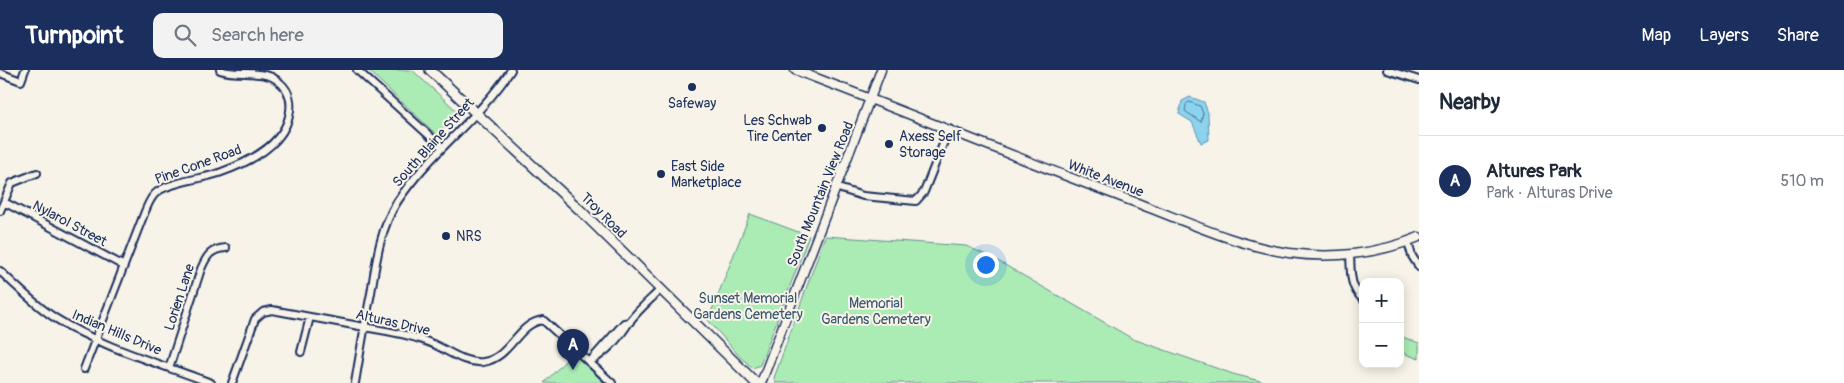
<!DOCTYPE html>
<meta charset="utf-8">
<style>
body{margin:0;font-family:Pangolin,sans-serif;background:#f2f2f3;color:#1f2937}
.controls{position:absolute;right:15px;bottom:15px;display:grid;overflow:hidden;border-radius:10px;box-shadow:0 2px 12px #0003}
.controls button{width:45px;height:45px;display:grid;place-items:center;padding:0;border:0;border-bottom:1px solid #e0e1e3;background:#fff;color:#1f2937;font:25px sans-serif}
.you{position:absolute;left:985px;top:194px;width:18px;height:18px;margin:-12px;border:4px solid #fff;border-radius:50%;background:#1a73e8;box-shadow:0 0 0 8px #1a73e833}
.badge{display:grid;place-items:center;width:32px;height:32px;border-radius:50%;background:#1b2f5e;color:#fff;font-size:16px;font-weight:700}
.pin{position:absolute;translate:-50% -41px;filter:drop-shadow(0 1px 2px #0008)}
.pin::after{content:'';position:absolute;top:26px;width:18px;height:15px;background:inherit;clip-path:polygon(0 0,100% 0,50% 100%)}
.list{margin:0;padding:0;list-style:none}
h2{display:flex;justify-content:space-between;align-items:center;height:65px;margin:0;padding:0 20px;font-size:21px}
h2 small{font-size:16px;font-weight:400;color:#747a83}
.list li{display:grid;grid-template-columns:32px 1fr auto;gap:15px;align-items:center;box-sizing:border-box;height:90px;padding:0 20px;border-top:1px solid #e0e1e3}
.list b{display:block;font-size:19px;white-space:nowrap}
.list p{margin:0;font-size:16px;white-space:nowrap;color:#747a83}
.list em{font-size:16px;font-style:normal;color:#747a83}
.icon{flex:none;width:28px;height:28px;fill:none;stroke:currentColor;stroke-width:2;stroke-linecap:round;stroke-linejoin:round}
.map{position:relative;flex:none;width:1419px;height:313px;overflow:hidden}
header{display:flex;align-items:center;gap:30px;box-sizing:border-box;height:70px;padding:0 25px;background:#1b2f5e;color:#fff}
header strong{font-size:24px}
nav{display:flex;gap:28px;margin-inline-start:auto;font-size:18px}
.search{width:350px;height:45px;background:#f2f2f3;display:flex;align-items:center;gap:12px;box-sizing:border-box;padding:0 18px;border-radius:10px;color:#747a83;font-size:19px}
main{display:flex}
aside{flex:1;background:#fff}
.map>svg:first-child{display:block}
</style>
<header>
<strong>Turnpoint</strong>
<div class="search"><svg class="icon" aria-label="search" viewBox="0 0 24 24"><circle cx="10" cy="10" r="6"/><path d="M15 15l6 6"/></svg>Search here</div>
<nav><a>Map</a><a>Layers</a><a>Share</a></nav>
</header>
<main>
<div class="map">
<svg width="1419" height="313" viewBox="0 0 1419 313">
<rect width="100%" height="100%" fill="#f7f3e8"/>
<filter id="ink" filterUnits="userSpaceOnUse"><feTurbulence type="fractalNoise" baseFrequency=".02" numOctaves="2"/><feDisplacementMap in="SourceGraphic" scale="10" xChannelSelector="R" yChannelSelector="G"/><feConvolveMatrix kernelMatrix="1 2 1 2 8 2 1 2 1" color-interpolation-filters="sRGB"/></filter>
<g filter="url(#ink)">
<path fill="#abecb5" stroke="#638e8a" d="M 368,0 L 412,0 L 458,42 L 438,66 Z
M 750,144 L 809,166 L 760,295 L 753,298 L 740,287 L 708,250 Z
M 825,166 L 966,176 L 991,187 L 1133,269 L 1233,304 L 1268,313 L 776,313 L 774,308 Z
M 1400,266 L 1419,273 L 1419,289 L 1400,282 Z
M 573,283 L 604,313 L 544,313 Z"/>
<path fill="#8cd3ee" stroke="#5f91b4" d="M 1190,27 L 1204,32 L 1208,43 L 1209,70 L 1201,73 L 1192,52 L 1179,44 L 1182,31 Z"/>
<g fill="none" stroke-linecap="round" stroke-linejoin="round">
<path stroke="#487198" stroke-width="1" d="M 1189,32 L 1200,36 L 1203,43 L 1201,52 L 1185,41 L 1186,35 Z"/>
<defs>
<path id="minor" d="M 357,0 L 442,77
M 1387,0 L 1419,10
M 0,3 L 21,11 L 25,0
M 835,117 L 863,126 L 916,131 L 924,122 L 949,59
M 4,132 L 124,196
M 0,141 L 12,113 L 37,103
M 1408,172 L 1412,186 L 1419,197
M 1350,184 C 1351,200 1349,218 1363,229
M 0,201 C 17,217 35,235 55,248 C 103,278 158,293 211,313
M 301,282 L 310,247
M 592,289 L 624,253 L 630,252
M 590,292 C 608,281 619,268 630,251 C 638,240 650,230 660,220
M 169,298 L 201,199 C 207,185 211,179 226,178
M 84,299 L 144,144 C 149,132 152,123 164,118 C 182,110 201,109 219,103 C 248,93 286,74 290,41 C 292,25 286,15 272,7 C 256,0 237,6 220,0
M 232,313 L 255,249 L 263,242 L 272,240 C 305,246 337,252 370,258 C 391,262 413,265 433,274 C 449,281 465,294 483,292 C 511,288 517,253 543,250 L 612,313
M 355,313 C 360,283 365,253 371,223 C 376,192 380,159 397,132 C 429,83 479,49 511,0"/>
<path id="tertiary" d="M 795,0 C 906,42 1017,88 1129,130 C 1181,149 1234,175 1289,183 C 1332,189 1379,184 1419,167
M 761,313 L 881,0"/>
<path id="secondary" d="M 430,0 L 580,140 L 756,313"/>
</defs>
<use href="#minor" stroke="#1b2f5e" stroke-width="10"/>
<use href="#tertiary" stroke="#1b2f5e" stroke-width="11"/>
<use href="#secondary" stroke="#1b2f5e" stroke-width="12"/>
<use href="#minor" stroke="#f7f3e8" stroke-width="6"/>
<use href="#tertiary" stroke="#f7f3e8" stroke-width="8"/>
<use href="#secondary" stroke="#f7f3e8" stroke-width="9"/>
</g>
</g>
<g fill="#1b2f5e" stroke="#f7f3e8" stroke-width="2">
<circle cx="692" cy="17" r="5"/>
<circle cx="822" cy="58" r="5"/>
<circle cx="889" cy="74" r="5"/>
<circle cx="661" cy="104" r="5"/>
<circle cx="446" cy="166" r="5"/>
</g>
<g text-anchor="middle" stroke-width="4" stroke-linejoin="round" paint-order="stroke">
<g font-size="14" fill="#1b2f5e" stroke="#f7f3e8" text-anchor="start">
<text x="692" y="38" text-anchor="middle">Safeway</text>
<text x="812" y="55" text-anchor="end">Les Schwab<tspan x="812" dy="16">Tire Center</tspan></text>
<text x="899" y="71">Axess Self<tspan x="899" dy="16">Storage</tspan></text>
<text x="671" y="101">East Side<tspan x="671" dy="16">Marketplace</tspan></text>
<text x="456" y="171">NRS</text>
</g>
<g font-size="14" fill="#1b2f5e" stroke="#f7f3e8">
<text transform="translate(433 72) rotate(-48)" y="5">South Blaine Street</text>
<text transform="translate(198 94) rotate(-20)" y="5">Pine Cone Road</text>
<text transform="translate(1106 108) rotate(21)" y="5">White Avenue</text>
<text transform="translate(820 124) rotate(-68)" y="5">South Mountain View Road</text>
<text transform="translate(604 145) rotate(45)" y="5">Troy Road</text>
<text transform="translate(70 153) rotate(28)" y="5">Nylarol Street</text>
<text transform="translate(179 227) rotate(-72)" y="5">Lorien Lane</text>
<text transform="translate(393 252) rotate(13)" y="5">Alturas Drive</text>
<text transform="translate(117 262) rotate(23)" y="5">Indian Hills Drive</text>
</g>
<g font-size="14" fill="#38556f" stroke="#f7f3e8">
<text x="748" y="233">Sunset Memorial<tspan x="748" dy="16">Gardens Cemetery</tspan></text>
<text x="876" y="238">Memorial<tspan x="876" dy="16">Gardens Cemetery</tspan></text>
</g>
</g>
</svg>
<div class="controls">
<button>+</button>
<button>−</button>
</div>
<div class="you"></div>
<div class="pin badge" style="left:573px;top:300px">A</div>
</div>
<aside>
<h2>Nearby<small></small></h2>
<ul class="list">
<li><span class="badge">A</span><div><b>Altures Park</b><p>Park · Alturas Drive</p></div><em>510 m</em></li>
</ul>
</aside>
</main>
